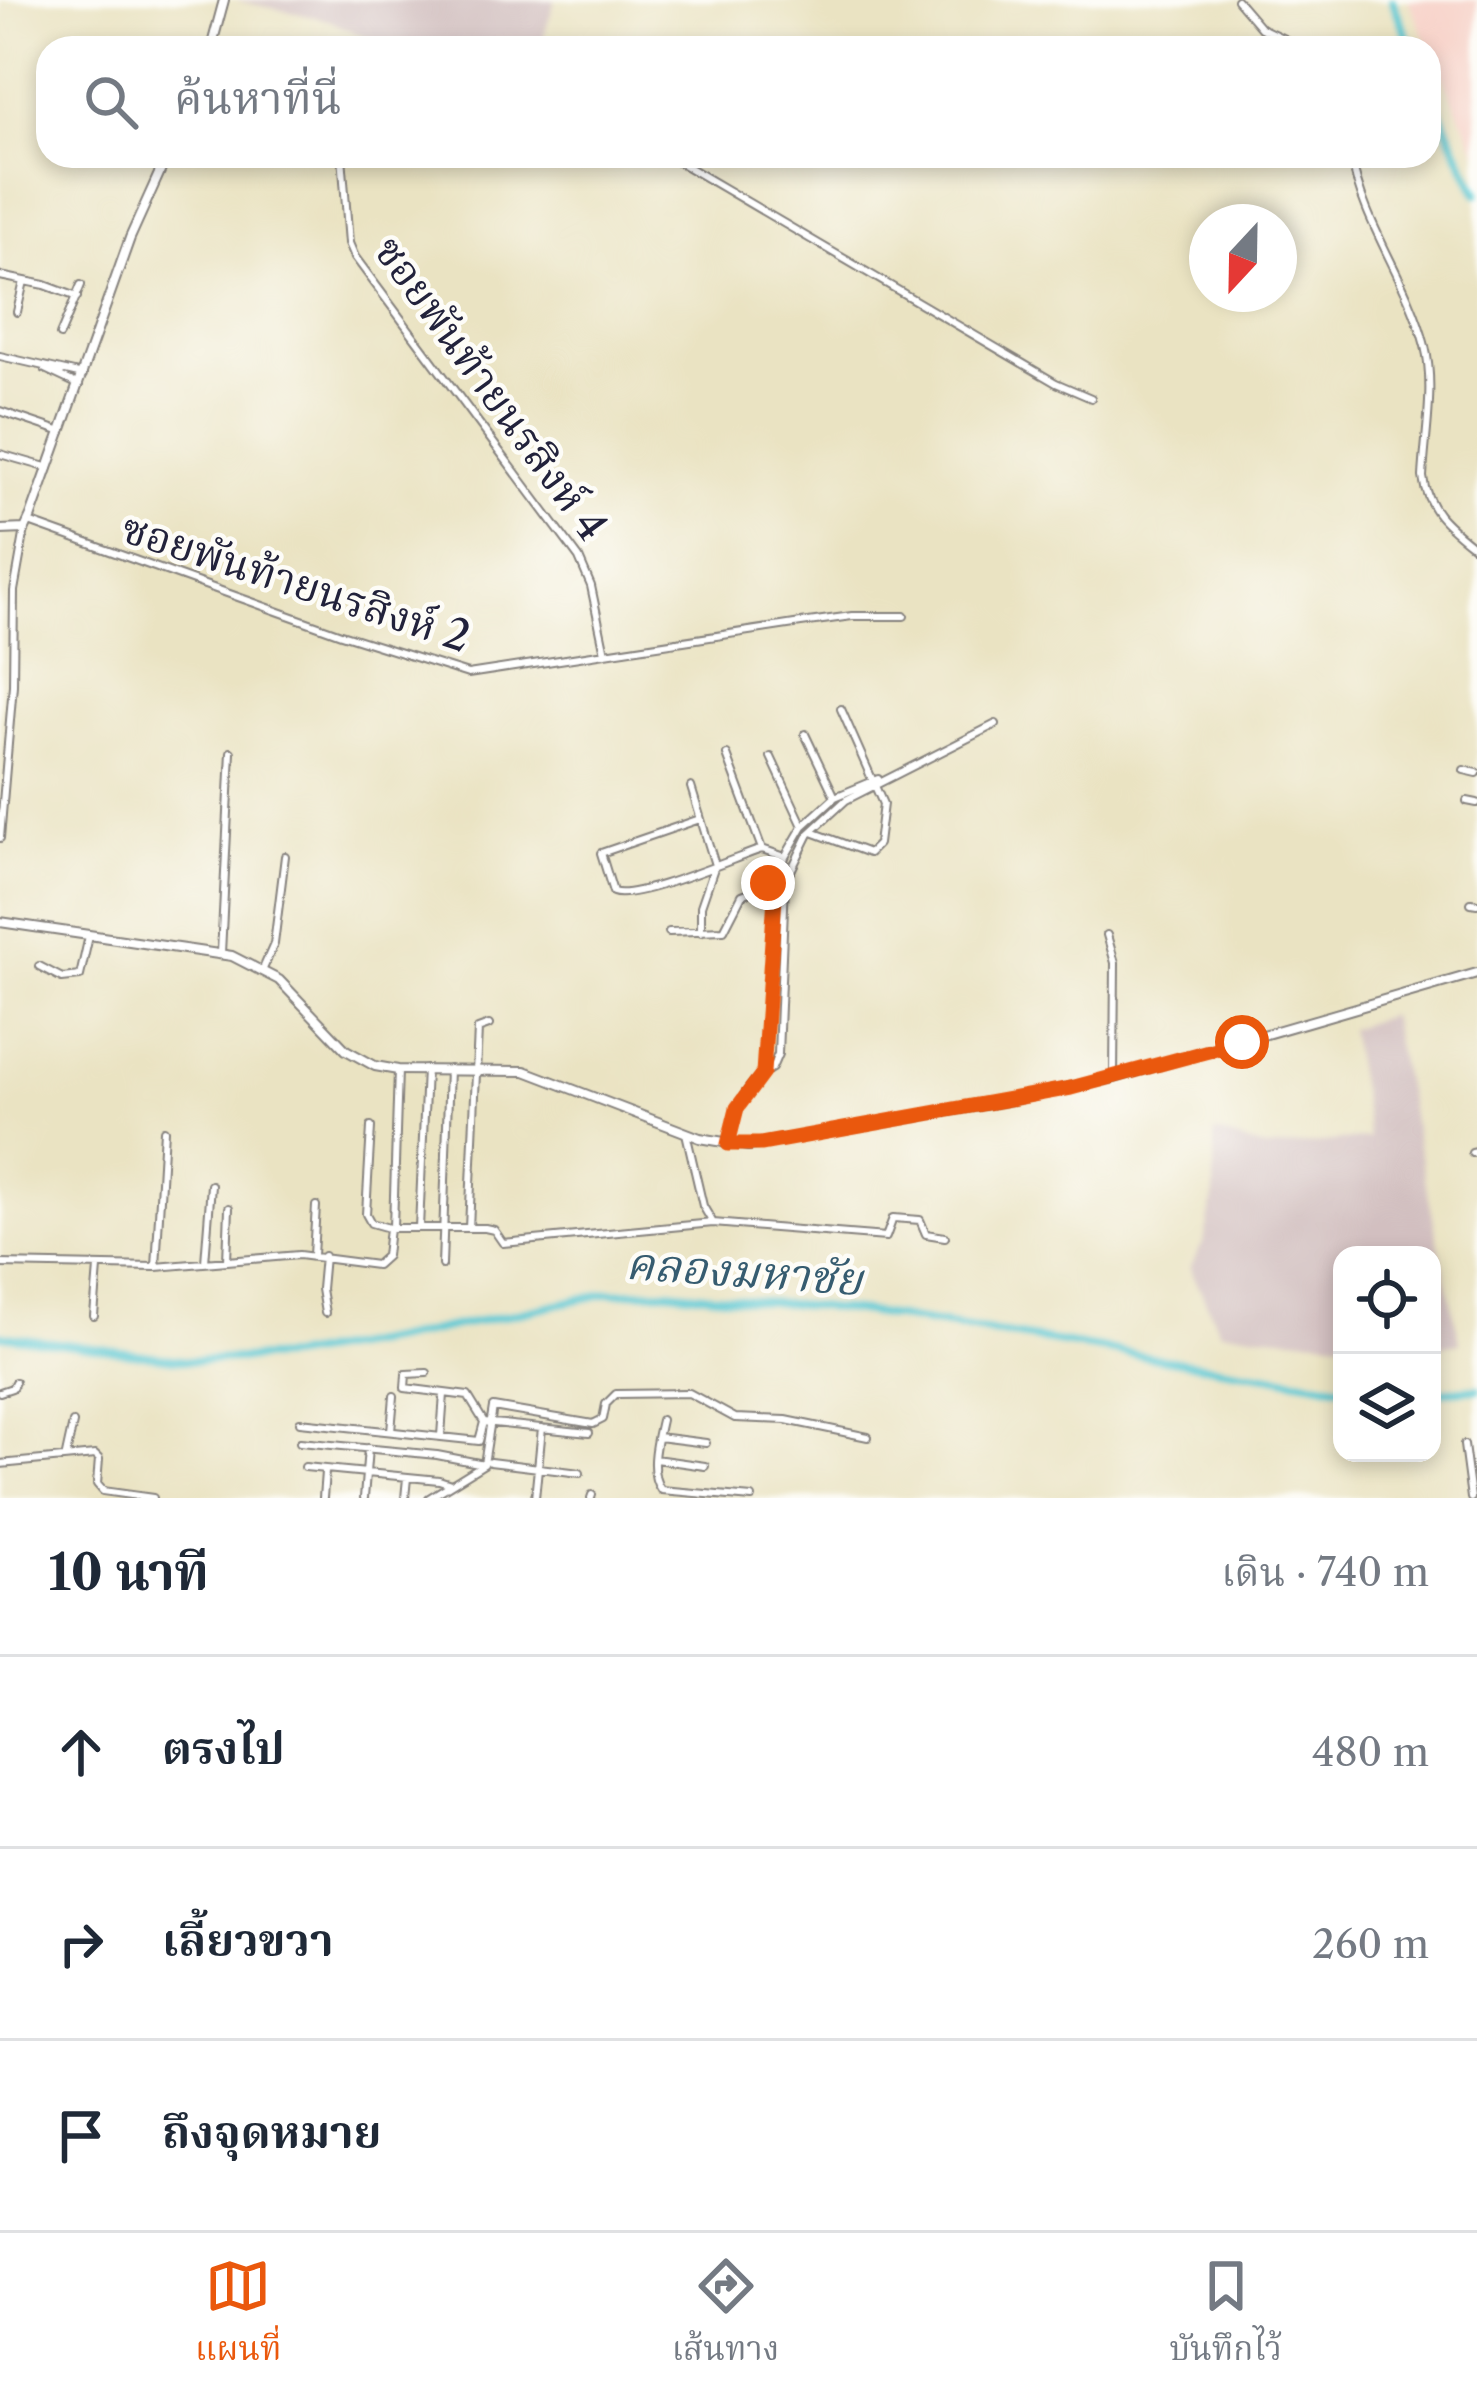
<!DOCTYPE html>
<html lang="th">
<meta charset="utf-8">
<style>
body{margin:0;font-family:"Libre Caslon Text","Noto Serif Thai",serif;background:#f2f2f3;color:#1f2937}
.controls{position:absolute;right:36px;bottom:36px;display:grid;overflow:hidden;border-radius:24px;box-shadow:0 6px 18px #0003}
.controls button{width:108px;height:108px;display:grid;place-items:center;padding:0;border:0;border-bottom:3px solid #e0e1e3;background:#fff;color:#1f2937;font:60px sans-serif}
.compass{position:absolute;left:1189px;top:204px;width:108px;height:108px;border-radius:50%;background:#fff;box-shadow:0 6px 18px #0003;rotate:202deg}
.stop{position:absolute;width:36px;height:36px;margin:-27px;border:9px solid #ea580c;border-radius:50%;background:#fff}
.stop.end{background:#ea580c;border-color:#fff;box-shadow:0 3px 12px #0008}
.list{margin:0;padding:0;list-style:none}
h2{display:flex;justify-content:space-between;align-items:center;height:156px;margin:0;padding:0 48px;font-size:51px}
h2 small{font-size:39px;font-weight:400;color:#747a83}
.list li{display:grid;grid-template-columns:78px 1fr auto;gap:36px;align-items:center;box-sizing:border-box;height:192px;padding:0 48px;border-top:3px solid #e0e1e3}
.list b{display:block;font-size:45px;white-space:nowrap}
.list em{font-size:39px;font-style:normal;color:#747a83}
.icon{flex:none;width:66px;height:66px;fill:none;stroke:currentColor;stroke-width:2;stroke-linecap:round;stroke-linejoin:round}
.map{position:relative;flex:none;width:1477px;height:1498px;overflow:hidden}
.search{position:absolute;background:#fff;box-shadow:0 6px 18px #0003;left:36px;right:36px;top:36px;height:132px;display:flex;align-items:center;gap:30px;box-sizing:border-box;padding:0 42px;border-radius:36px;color:#747a83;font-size:45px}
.sheet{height:732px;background:#fff}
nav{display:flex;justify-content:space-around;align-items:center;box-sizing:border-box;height:168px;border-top:3px solid #e0e1e3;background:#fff;font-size:33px;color:#747a83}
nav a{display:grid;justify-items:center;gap:6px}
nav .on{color:#ea580c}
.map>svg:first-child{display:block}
</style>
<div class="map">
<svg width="1477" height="1498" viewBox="0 0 1477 1498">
<rect width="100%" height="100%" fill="#fdfcf7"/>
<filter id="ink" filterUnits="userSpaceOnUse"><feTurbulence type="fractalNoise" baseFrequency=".00833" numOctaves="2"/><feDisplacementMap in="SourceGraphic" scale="24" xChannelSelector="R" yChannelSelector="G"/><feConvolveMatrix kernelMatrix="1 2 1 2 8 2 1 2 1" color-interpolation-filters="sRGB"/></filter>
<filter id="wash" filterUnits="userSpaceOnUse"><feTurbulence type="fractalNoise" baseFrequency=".004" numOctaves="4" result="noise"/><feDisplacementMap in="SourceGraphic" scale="48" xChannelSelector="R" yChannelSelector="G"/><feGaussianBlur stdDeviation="2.7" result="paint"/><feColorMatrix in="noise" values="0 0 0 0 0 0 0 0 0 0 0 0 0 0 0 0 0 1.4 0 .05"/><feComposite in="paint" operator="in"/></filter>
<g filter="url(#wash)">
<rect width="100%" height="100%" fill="#eae3c2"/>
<path fill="#f7d1c8" d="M 1408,0 L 1477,0 L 1477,153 L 1466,128 Z"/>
<path fill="#d2bfc0" d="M 234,0 L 555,0 L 540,48 L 389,48 L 328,20 Z
M 1390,1015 L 1460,1343 L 1432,1347 L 1432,1255 L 1342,1255 L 1342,1341 L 1220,1331 L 1190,1268 L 1204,1241 L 1214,1193 L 1214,1132 L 1266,1149 L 1369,1138 L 1349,1029 Z"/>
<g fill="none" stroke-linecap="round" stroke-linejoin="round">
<path stroke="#5bc7d1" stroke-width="8" d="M 1392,0 L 1412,48
M 1429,88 L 1477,193
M 0,1335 L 187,1361 L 288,1357 L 388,1341 L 608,1293 L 668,1291 L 864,1312 L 1342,1387
M 1432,1392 L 1477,1389"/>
</g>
</g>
<g filter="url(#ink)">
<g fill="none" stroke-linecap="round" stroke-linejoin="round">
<defs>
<path id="minor" d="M 1237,0 L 1261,28 L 1303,48
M 342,156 L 349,243 L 355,257 L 579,558 L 591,586 L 605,653
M 669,156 L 1056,383 L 1091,398
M 1351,156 C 1363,225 1408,279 1425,346 C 1435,386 1425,436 1423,477 C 1427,512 1451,528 1477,549
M 0,276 L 45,285 L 77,297
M 17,312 L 24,281
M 60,335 L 81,285
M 0,356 L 83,375
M 45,369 L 79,385
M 0,411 L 62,432
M 0,454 L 49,468
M 29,522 L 341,634 L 468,674 L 801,623 L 852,616 L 904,616
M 805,734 L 835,797
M 727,755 L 762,849 L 785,857
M 771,757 L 802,824
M 1464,770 L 1477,773
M 691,787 L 715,865 L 701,906 L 701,932
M 1467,801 L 1477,803
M 700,819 L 601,853 L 613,892 C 635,901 734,858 762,849
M 812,832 L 869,853 L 878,844 L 883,804 L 841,709
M 0,838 L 13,685 L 14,591 L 25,529
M 1471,903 L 1477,904
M 669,932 L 724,930 L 742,895 L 777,882
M 1107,935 L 1115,963 L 1114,1078
M 221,953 L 231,752
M 39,966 L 62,978 L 80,976 L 89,936
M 263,969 L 274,944 L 285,856
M 763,1073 L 774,897 L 785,857 L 803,826 L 835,797 L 878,779
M 371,1127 L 366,1214 L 371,1223 L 389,1228 L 485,1228 L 494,1230 L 503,1243 L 713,1223 L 886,1237 L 893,1218 L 920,1220 L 926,1234 L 945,1237
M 686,1133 L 703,1206 L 713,1223
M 728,1145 C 735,1115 743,1083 772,1068 L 778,1054 L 785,883 L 809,834 L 846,800 L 996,724
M 1472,1153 L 1477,1152
M 393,1227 L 398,1070
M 419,1228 L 426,1069
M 469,1228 L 478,1029 L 489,1025
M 313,1255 L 316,1206
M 324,1256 L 321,1289 L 325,1313
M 227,1261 L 229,1208
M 205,1262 L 211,1185
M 0,1264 L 156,1267 L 299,1255 L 376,1265 L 386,1256 L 389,1228
M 442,1265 L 449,1069
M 156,1267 L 164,1130
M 94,1316 L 98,1268
M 427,1373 L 406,1374 L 405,1388 L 468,1396 L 484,1422 L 589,1433
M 0,1392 L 12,1388 L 15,1382
M 661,1420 C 656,1442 648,1472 661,1490 L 752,1498
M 300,1422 L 479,1441 L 484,1422
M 391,1431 L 394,1396
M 441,1436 L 444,1394
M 658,1437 L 706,1443
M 300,1442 L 437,1455 L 484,1464
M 1464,1445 L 1471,1498
M 66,1455 L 73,1423
M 655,1459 L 705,1466
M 490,1462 L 580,1473
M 0,1464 L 95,1455 L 99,1459 L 97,1484 L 103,1491 L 153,1498
M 305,1467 L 439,1480 L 451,1484
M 323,1498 L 325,1472
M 364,1498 L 368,1448
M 405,1498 L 407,1478
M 429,1498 L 484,1464 L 493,1407 L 593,1424 L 603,1419 L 606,1404 L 616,1394 L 689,1393 L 735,1418 L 786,1420 L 868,1437
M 535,1498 L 542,1428
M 591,1498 L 592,1495"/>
<path id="tertiary" d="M 211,48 L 224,0
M 0,530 L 25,529 L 31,516 L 130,238 L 167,156
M 0,922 L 232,956 L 279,980 L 346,1050 L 375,1066 L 398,1070 L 525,1071 L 700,1138 L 748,1146 L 1016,1099 L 1114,1078 L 1477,973"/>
</defs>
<use href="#minor" stroke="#86827e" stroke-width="10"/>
<use href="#tertiary" stroke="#86827e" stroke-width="12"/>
<use href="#minor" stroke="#fff" stroke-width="6"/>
<use href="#tertiary" stroke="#fff" stroke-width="8"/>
</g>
</g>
<g fill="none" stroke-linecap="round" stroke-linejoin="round" filter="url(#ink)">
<path stroke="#ea580c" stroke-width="15" d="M 768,883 L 776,882 L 763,1073 L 737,1108 L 728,1144 L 761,1144 L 1071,1088 L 1242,1042"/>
</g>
<g text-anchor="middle" stroke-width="9" stroke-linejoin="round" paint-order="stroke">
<g font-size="42" fill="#22223b" stroke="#fdfcf7">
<text transform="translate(491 388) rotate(54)" y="15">ซอยพันท้ายนรสิงห์ 4</text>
<text transform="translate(296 582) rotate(18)" y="15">ซอยพันท้ายนรสิงห์ 2</text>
</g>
<g font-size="45" font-style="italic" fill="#365c70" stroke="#fdfcf7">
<text transform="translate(744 1271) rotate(4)" y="16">คลองมหาชัย</text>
</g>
</g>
</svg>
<div class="controls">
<button><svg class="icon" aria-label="locate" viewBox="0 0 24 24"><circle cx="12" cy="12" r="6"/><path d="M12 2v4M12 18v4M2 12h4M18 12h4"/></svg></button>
<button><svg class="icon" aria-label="layers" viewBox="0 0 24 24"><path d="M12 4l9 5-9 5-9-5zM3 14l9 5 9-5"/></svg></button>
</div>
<svg class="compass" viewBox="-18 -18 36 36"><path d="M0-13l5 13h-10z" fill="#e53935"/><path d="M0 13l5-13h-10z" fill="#747a83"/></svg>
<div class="stop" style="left:1242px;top:1042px"></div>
<div class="stop end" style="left:768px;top:883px"></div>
<div class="search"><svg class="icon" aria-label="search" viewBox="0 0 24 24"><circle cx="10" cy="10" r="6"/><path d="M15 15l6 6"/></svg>ค้นหาที่นี่</div>
</div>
<section class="sheet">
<h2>10 นาที<small>เดิน · 740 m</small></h2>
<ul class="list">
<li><svg class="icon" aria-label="ahead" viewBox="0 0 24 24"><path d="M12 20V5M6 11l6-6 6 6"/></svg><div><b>ตรงไป</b></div><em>480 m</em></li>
<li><svg class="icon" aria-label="right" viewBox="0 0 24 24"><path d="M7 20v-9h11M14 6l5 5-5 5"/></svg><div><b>เลี้ยวขวา</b></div><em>260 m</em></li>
<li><svg class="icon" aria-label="arrive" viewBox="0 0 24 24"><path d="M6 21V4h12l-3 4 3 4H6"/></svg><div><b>ถึงจุดหมาย</b></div></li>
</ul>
</section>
<nav>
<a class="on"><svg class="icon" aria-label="map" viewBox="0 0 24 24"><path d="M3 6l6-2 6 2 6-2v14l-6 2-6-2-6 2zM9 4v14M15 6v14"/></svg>แผนที่</a>
<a><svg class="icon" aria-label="directions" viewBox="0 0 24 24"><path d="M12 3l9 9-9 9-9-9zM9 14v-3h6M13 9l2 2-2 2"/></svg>เส้นทาง</a>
<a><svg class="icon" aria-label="saved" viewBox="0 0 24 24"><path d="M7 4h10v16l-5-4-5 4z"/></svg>บันทึกไว้</a>
</nav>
